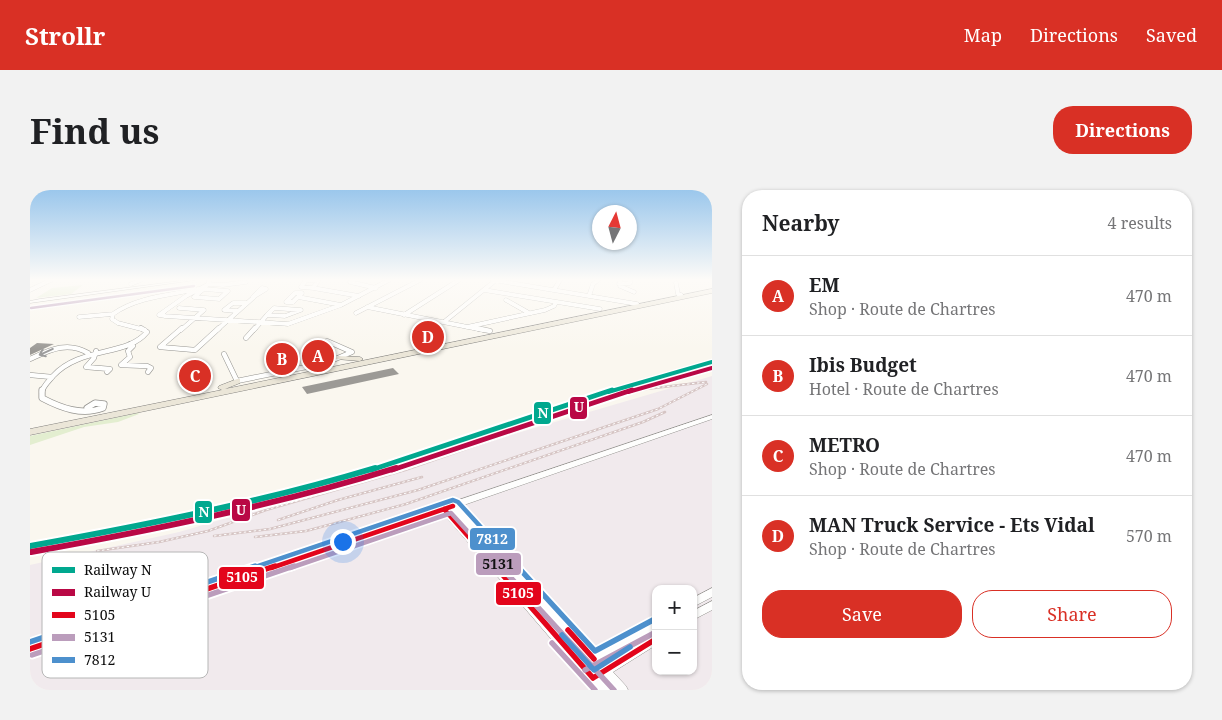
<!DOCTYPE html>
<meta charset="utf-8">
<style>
body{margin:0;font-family:"Noto Serif",serif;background:#f2f2f2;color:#202124}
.controls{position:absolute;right:15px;bottom:15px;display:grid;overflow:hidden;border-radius:10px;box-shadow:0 1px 4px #0004}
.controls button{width:45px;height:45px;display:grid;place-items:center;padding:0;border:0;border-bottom:1px solid #e0e0e0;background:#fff;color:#202124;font:25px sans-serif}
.compass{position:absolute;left:562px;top:15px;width:45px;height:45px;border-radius:50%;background:#fff;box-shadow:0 1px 4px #0004;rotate:6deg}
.you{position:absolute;left:312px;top:351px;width:18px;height:18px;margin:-12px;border:4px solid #fff;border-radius:50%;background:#1a73e8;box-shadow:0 0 0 8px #1a73e833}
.badge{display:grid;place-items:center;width:32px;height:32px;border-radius:50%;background:#d93025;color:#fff;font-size:16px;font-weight:700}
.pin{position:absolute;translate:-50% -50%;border:2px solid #fff;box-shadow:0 1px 5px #0006}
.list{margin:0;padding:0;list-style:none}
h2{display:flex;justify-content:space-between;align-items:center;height:65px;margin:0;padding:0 20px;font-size:21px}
h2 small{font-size:16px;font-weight:400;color:#757577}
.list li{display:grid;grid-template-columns:32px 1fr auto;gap:15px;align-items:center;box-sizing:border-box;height:80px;padding:0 20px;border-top:1px solid #e0e0e0}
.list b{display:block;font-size:19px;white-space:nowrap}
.list p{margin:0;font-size:16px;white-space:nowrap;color:#757577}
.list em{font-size:16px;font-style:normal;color:#757577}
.actions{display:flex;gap:10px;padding:15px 20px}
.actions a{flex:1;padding:11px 0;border:1px solid #d93025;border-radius:20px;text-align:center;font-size:18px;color:#d93025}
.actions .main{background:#d93025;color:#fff}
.map{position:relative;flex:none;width:682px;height:500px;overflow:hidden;border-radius:20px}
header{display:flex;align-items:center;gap:30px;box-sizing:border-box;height:70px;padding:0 25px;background:#d93025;color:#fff}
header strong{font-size:24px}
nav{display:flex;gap:28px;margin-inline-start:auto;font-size:18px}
.intro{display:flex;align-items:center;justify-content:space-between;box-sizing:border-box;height:120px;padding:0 30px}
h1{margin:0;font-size:35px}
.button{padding:12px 22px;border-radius:20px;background:#d93025;color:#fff;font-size:18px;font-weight:700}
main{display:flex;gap:30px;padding:0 30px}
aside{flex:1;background:#fff;border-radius:20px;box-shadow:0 1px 4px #0004}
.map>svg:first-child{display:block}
</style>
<header>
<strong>Strollr</strong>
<nav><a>Map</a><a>Directions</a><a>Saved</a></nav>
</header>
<div class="intro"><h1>Find us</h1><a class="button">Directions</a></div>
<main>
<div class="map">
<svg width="682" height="500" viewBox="0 0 682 500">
<rect width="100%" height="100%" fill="#faf7ef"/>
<path fill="#f1eaed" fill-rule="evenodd" d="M 682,186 L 682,500 L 0,500 L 0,375 L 149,342 ZM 626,399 L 663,399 L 663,481 L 626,481 Z"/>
<path fill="#e3eed0" d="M 53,95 L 41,104 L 6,108 L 22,98 Z
M 108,223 L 109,224 L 88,232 L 54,237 L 0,255 L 0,246 Z"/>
<path fill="#9c9a96" d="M 7,153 L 24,154 L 0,165 L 0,158 Z
M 298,159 L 302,164 L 297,164 L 299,167 L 282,171 L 276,164 Z
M 363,178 L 369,184 L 277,204 L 272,197 Z"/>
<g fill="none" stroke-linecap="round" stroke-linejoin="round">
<defs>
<path id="minor-far2" d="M 276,90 L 288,91 L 283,98 L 271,97 Z
M 323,90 L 320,92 L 346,98
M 463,90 L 607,114
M 590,90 L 590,96 L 604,102
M 646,93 L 648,104 L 651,105
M 101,94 L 111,90
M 179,94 L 193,95 L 216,92
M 589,94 L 600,93 L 600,90
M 232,98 L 236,99 L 223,107 Z
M 283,98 L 329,106
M 0,100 L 21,90
M 454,100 L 570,119
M 524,100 L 530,90
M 169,103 L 164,107 L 189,109 L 198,101 L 174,99 L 170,102
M 265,103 L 272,103 L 263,112 L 256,112 Z
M 559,106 L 563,94 L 568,90
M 268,107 L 311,115
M 476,110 L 499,123
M 337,117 L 453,140
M 149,118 L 174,120 L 151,140
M 244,118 L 271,120 L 255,126 L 237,125 Z
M 135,121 L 131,125 L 135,126 L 129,125 L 156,106 L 179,94 L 179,90
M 207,121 L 194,120 L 203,113 L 216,113
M 326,123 L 390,90
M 374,125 L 429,90
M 135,126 L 258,134 L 311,115 L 359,90
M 49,127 L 83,124
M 414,132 L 466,90
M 437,137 L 515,120 L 524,116 L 526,112
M 115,140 L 88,133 L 82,129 L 83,124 C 107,107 140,105 168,99
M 187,140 L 224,107
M 224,140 L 237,125"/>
<path id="minor-far1" d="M 152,138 L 130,157 L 165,160 L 189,138
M 446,138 L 460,141
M 216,148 L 225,138
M 100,154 L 103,156 L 98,161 L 100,167 L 91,175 L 117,176 L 121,178 L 118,182
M 66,161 L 64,168 L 56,177 L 80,179 L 77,182
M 194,164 L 207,191 L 296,173 L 322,162 L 297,151
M 0,169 C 20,160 37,151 58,163
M 0,185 L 22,187
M 12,202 C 13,196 19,191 23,186 C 50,156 97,167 117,142 L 111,138"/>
<path id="minor" d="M 12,200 L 12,208 C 31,218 52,226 73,218 L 74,214 L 65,213 L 57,218 L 58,221"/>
<path id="tertiary" d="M 158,90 L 165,90 L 0,113 L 0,111 L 10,109 Z
M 682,225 L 682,229 L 428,317 L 565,463 L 626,430 L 626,441 L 572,470 L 576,474 L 626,444 L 626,455 L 583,482 L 596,496 L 598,500 L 584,500 L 573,488 L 571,489 L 577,496 L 579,500 L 565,500 L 412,322 L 0,464 L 0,454 ZM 421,319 L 555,467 L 553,468 L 419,320 ZM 562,475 L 566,480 L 564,481 L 560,476 Z
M 682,398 L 682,407 L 663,417 L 663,408 Z
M 682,411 L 682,420 L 663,430 L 663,421 Z"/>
<path id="primary" d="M 682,99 L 682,103 L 0,245 L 0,239 L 192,200 L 188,198 L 189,196 L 207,189 L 210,189 L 210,193 L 195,199 Z
M 308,166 L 330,167 L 333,169 L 330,171 L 306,169 L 305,168 Z"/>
</defs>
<use href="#minor-far2" stroke="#93928e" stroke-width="4.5"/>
<use href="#minor-far1" stroke="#93928e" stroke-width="5.5"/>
<use href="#minor" stroke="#93928e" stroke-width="7"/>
<use href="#tertiary" stroke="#93928e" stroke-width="1"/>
<use href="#primary" stroke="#807f7c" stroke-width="1"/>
<use href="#minor-far2" stroke="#fefefd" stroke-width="4"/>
<use href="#minor-far1" stroke="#fefefd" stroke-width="4.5"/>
<use href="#minor" stroke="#fefefd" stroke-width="5.5"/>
<use href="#tertiary" fill="#fefefd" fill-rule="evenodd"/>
<use href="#primary" fill="#ebe6d8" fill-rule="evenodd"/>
<defs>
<path id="rail" d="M 248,330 L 308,310 L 392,287
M 184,346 L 240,339 L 388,300 L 628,219 L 677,194
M 225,347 L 276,341 L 376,314 L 613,232 L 635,222
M 67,361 L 129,352 L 178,341 L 236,320 L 375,280 L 607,200 L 676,192"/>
</defs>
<use href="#rail" stroke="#d6c5c4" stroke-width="2.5"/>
<use href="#rail" stroke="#fff" stroke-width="1" stroke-dasharray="2.5" stroke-linecap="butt"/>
<defs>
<path id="bus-1-far1" d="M 414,319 L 466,378
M 241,378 L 423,316"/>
<path id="bus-1" d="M 465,376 L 563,488
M 538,440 L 564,469
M 0,459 L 245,376
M 563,488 L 626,449"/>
<path id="bus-2-far2" d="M 1,118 L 164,96"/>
<path id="bus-2-far1" d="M 260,378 L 421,323 L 471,378"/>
<path id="bus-2" d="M 470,376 L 584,500
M 522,453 L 565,500
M 2,465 L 264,376
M 555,480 L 626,442"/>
<path id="bus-3-far1" d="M 222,378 L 423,310 L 428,312 L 488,378"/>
<path id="bus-3" d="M 487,376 L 565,461 L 623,430
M 532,445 L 564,480 L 600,457
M 0,452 L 225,376"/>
</defs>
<use href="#bus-1-far1" stroke="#fff" stroke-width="8"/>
<use href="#bus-1" stroke="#fff" stroke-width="9"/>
<use href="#bus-2-far2" stroke="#fff" stroke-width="5"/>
<use href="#bus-2-far1" stroke="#fff" stroke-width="8"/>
<use href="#bus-2" stroke="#fff" stroke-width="9"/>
<use href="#bus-3-far1" stroke="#fff" stroke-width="8"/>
<use href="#bus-3" stroke="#fff" stroke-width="9"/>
<use href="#bus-1-far1" stroke="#e3051b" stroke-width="4.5"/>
<use href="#bus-1" stroke="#e3051b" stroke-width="5.5"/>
<use href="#bus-2-far2" stroke="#bb9dbc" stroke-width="2.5"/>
<use href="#bus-2-far1" stroke="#bb9dbc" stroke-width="4.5"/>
<use href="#bus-2" stroke="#bb9dbc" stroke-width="5.5"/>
<use href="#bus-3-far1" stroke="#4d90cd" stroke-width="4.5"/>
<use href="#bus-3" stroke="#4d90cd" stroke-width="5.5"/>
<defs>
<path id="rail-1-far2" d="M 578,202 L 682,172"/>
<path id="rail-1-far1" d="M 341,280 L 582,200"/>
<path id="rail-1" d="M 0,356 C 116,335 232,312 345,278"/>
<path id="rail-2-far2" d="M 598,202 L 682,178"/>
<path id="rail-2-far1" d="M 362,280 L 602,200"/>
<path id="rail-2" d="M 1,362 C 124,340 246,315 366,278"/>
</defs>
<use href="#rail-1-far2" stroke="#fff" stroke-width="7"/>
<use href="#rail-1-far1" stroke="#fff" stroke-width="9"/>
<use href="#rail-1" stroke="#fff" stroke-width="10"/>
<use href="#rail-2-far2" stroke="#fff" stroke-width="7"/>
<use href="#rail-2-far1" stroke="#fff" stroke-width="9"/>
<use href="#rail-2" stroke="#fff" stroke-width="10"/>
<use href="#rail-1-far2" stroke="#00a88f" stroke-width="4"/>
<use href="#rail-1-far1" stroke="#00a88f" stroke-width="5"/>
<use href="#rail-1" stroke="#00a88f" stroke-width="6"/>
<use href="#rail-2-far2" stroke="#b90845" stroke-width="4"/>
<use href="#rail-2-far1" stroke="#b90845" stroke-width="5"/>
<use href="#rail-2" stroke="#b90845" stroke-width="6"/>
</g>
<defs><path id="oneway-shaft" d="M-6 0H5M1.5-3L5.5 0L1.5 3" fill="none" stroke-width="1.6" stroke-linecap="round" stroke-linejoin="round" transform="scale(1.25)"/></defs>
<use stroke="#9d9d9d" href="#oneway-shaft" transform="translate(16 162) rotate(156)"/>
<linearGradient id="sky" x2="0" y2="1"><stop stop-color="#9bc7ec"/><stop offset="0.56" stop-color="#fdfbf8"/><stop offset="1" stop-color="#fdfbf8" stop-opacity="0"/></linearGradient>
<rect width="682" height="160" fill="url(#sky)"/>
<rect x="12" y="362" width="166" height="126" rx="8" fill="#fff" stroke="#b6b6b6" stroke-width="1"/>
<rect x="22" y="377" width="23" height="6" fill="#00a88f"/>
<rect x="22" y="399" width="23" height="7" fill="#b90845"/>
<rect x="22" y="422" width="23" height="6" fill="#e3051b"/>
<rect x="22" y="444" width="23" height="7" fill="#bb9dbc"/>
<rect x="22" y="467" width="23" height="6" fill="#4d90cd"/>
<g font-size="14" fill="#0c0c0c">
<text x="54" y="385">Railway N</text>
<text x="54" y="407">Railway U</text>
<text x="54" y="430">5105</text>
<text x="54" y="452">5131</text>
<text x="54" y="475">7812</text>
</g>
<g stroke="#fff" stroke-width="2">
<rect x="539" y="206" width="19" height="24" rx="5" fill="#b90845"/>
<rect x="503" y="211" width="19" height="24" rx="5" fill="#00a88f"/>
<rect x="201" y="308" width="20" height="24" rx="5" fill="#b90845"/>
<rect x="164" y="310" width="19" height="24" rx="5" fill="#00a88f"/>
<rect x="439" y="337" width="47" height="24" rx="5" fill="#4d90cd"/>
<rect x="445" y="362" width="47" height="24" rx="5" fill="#bb9dbc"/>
<rect x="188" y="376" width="47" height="24" rx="5" fill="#e3051b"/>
<rect x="465" y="391" width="47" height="25" rx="5" fill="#e3051b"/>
</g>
<g font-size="14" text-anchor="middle" font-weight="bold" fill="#fff">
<text x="549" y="222">U</text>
<text x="513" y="228">N</text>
<text x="211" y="325">U</text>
<text x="174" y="327">N</text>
<text x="462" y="354">7812</text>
<text x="212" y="392">5105</text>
<text x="488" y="408">5105</text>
</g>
<g font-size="14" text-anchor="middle" font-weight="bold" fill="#111">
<text x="468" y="379">5131</text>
</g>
</svg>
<div class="controls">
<button>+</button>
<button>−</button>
</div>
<svg class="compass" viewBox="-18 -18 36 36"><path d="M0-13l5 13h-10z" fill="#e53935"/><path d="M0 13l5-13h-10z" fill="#757577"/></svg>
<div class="you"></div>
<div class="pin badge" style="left:288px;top:166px">A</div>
<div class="pin badge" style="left:252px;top:169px">B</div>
<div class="pin badge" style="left:165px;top:186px">C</div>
<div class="pin badge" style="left:398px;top:147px">D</div>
</div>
<aside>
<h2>Nearby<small>4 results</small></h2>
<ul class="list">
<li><span class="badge">A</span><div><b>EM</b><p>Shop · Route de Chartres</p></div><em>470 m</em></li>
<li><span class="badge">B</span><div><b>Ibis Budget</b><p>Hotel · Route de Chartres</p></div><em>470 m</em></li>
<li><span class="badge">C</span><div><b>METRO</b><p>Shop · Route de Chartres</p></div><em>470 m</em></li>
<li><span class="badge">D</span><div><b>MAN Truck Service - Ets Vidal</b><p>Shop · Route de Chartres</p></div><em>570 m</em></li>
</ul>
<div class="actions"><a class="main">Save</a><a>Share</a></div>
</aside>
</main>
